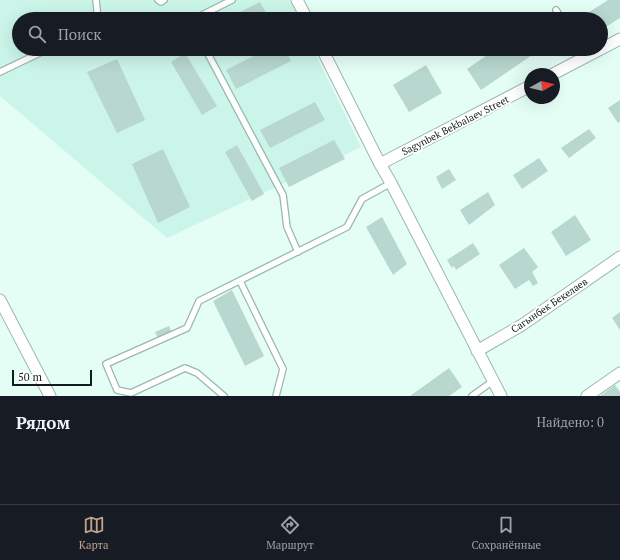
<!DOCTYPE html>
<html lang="ru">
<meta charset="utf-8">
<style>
body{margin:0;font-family:"PT Serif",serif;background:#20242c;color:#f1f3f6}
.compass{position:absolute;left:524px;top:68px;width:36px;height:36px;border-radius:50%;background:#171b24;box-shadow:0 4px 16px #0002;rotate:82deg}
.scale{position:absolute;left:12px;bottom:10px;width:80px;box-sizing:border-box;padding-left:4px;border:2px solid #111d1a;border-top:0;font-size:11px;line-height:14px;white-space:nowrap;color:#111d1a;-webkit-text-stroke:3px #fff;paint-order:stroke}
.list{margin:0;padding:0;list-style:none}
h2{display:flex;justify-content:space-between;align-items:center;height:52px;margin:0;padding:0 16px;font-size:17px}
h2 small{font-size:13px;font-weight:400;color:#9ea1a6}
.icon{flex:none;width:22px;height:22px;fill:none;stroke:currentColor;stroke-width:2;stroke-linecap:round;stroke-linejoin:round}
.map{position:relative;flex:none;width:620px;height:396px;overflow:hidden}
.search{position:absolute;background:#171b24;box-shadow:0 4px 16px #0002;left:12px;right:12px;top:12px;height:44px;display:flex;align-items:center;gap:10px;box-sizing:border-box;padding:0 14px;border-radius:22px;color:#9ea1a6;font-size:15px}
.sheet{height:108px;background:#171b24}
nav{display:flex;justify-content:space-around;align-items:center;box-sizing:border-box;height:56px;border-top:1px solid #363941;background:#171b24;font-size:11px;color:#9ea1a6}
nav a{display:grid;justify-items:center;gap:2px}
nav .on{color:#c0a38d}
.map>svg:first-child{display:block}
</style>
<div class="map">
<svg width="620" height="396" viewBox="0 0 620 396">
<rect width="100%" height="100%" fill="#e4fef6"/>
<path fill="#cbf5e9" d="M 0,0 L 290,0 L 299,19 L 19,19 L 19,49 L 313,49 L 361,147 L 167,238 L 0,96 Z"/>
<path fill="#b8d7ce" d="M 608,0 L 620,0 L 620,18 L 601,30 L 601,19 L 589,19 L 586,14 Z
M 260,2 L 269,18 L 267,19 L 226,19 Z
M 267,49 L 285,49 L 291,61 L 236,89 L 226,70 Z
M 496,49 L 541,49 L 481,90 L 467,69 Z
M 185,53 L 217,106 L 202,115 L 171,62 Z
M 117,59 L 145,120 L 117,133 L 87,72 Z
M 426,65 L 442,93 L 409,112 L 393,85 Z
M 620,100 L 620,122 L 618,123 L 608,108 Z
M 315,102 L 325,120 L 270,148 L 260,130 Z
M 589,129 L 596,138 L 569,158 L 561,148 Z
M 334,140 L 345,159 L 289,187 L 279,168 Z
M 237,145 L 264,194 L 252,201 L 225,152 Z
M 163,149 L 190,207 L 158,223 L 132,164 Z
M 539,158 L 548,171 L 522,189 L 513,175 Z
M 449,169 L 456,180 L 442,189 L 436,177 Z
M 488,192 L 495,205 L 469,225 L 460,210 Z
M 575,215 L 591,240 L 566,256 L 551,232 Z
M 382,217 L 407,264 L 393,275 L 366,227 Z
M 473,243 L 480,254 L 456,270 L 454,266 L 452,268 L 447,260 Z
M 524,248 L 538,267 L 532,272 L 538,283 L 533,286 L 529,280 L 515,289 L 499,265 Z
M 232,290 L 264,356 L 245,366 L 213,301 Z
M 620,312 L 620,330 L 612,318 Z
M 169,326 L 172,333 L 158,339 L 155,332 Z
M 449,368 L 462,387 L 449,396 L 410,396 Z
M 615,385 L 620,392 L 620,396 L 600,396 Z"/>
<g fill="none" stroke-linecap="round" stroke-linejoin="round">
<defs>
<path id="service" d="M 96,0 L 98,19
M 158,0 L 161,2 L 164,0
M 556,10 L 562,19
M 194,19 L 232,0
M 120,49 L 122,50 L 132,49
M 583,49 L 588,56
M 206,50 L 283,195 L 287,227 L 298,252
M 0,72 L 48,49
M 240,281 L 283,369 L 276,396
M 224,396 L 197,373 L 185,368 L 131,393 L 117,390 L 106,364 L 187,328 L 199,301 L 347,227 L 362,199 L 391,183
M 472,396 L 493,381"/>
<path id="minor" d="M 297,0 L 307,19
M 322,49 L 380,164 L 391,183 L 501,396
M 553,74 L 620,39
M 380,164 L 530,86
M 0,300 L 50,396
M 477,351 L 522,325 L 620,257
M 587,396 L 620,373"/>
</defs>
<use href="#service" stroke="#99b8ae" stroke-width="8"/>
<use href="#minor" stroke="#99b8ae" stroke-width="13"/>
<use href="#service" stroke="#fff" stroke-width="5.5"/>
<use href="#minor" stroke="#fff" stroke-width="11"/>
</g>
<g text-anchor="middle" stroke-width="4" stroke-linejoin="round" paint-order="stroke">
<g font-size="10" fill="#111d1a" stroke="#fff">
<text transform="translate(455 125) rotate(-27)" y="4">Sagynbek Bekbalaev Street</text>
<text transform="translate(549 305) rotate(-34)" y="4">Сагынбек Бекелаев</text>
</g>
</g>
</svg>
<svg class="compass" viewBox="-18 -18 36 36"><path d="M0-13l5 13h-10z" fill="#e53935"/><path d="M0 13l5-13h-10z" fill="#9ea1a6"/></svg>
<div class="scale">50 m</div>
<div class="search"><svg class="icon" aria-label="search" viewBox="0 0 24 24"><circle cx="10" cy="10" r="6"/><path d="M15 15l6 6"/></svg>Поиск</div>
</div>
<section class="sheet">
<h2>Рядом<small>Найдено: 0</small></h2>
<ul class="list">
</ul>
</section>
<nav>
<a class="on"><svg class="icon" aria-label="map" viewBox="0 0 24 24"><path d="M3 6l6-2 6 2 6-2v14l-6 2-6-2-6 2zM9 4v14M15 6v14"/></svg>Карта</a>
<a><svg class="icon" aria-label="directions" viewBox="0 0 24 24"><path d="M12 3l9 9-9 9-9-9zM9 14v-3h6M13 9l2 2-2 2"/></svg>Маршрут</a>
<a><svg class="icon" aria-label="saved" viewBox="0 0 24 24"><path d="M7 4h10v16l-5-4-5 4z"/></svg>Сохранённые</a>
</nav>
